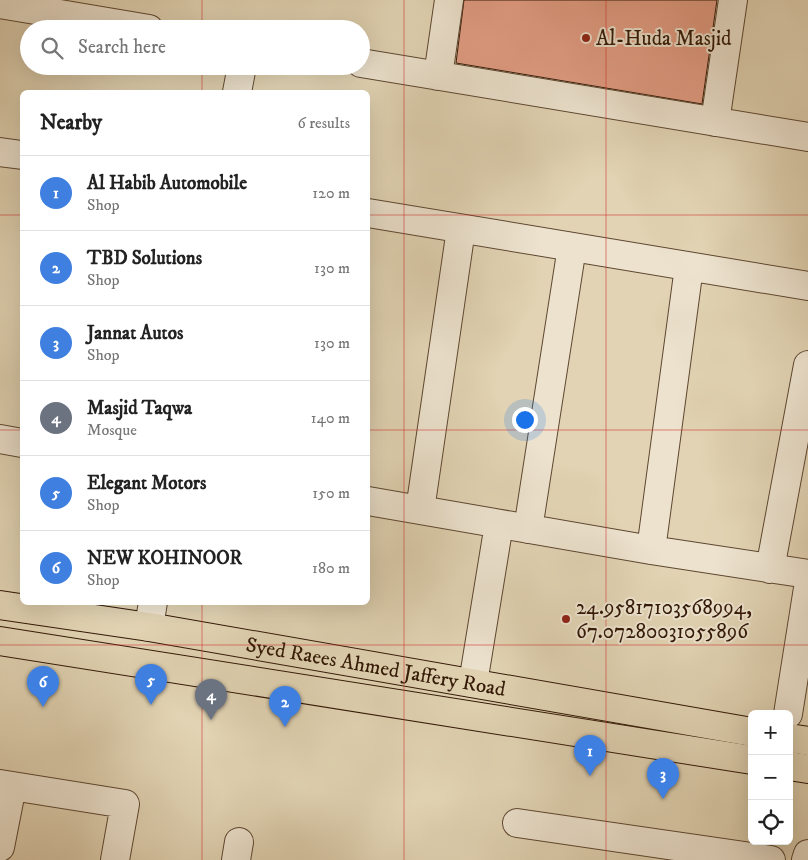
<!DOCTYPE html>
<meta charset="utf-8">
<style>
body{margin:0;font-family:"IM FELL DW Pica",serif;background:#f6f6f6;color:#222}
.controls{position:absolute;right:15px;bottom:15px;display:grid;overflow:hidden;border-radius:8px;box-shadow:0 5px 20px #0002}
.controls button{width:45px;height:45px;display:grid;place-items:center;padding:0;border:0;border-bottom:1px solid #e0e0e0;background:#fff;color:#222;font:25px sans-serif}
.you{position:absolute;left:524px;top:419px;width:18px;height:18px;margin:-12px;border:4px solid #fff;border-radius:50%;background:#1a73e8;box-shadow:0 0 0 8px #1a73e833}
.badge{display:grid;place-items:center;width:32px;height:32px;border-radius:50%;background:#111827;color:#fff;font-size:16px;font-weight:700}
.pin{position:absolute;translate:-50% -41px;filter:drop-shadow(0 1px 2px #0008)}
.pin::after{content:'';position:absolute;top:26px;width:18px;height:15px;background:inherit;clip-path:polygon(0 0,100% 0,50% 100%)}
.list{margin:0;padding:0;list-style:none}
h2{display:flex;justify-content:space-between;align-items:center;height:65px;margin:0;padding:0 20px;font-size:21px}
h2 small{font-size:16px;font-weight:400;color:#767676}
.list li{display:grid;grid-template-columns:32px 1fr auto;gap:15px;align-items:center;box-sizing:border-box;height:75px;padding:0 20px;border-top:1px solid #e0e0e0}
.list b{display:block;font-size:19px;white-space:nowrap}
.list p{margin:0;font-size:16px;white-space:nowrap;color:#767676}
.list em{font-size:16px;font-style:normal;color:#767676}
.icon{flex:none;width:28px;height:28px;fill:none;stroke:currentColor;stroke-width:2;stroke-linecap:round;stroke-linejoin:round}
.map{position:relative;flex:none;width:808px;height:860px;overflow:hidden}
.search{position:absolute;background:#fff;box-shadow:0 5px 20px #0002;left:20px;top:20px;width:350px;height:55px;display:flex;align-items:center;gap:12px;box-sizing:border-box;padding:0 18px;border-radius:28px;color:#767676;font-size:19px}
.panel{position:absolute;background:#fff;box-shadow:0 5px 20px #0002;left:20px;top:90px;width:350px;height:515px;border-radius:8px}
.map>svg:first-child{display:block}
</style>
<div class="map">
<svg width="808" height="860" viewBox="0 0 808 860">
<rect width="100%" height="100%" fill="#e1d3b3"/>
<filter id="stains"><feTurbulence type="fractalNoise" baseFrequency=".004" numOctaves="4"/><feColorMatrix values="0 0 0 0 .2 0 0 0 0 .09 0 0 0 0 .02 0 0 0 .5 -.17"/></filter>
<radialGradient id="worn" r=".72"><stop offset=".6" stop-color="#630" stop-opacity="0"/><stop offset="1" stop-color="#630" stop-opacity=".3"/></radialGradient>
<path fill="#e39d84" stroke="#321806" d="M 464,0 L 717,0 L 702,104 L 456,63 Z"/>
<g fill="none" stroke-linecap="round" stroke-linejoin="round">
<defs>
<path id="minor" d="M 0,4 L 149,29
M 361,63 L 808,137
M 438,76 L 449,0
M 237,92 L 242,66
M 715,122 L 733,0
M 0,152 L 22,155
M 368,213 L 808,286
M 0,439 L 22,443
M 368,501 L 651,550 L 808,574
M 420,510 L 461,229
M 528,529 L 572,247
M 651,550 L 689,267
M 770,569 L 808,365
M 149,627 L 153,602
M 473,683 L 499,524
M 788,714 L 808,588
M 0,784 L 125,804 L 115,860
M 517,823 L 771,860
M 0,847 L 12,786
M 236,860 L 239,842
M 806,860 L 808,854"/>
<g id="major">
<path id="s1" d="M 0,605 L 149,627 L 752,732"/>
<path d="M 0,641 L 752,760"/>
<path d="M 789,738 L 808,741"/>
<path d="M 789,766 L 808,769"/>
</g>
</defs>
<use href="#minor" stroke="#5e4731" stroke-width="30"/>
<use href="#major" stroke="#321806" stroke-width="30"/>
<use href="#minor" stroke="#ece2ce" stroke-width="28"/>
<use href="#major" stroke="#e1d3b3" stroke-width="28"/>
</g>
<path fill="none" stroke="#d62828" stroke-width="1" stroke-opacity="0.55" d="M 202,0 L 202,29M 404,0 L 404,860M 606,0 L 606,860M 202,66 L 202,92M 0,215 L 22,215M 368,215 L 808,215M 0,430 L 22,430M 368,430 L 808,430M 202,602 L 202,860M 0,645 L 808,645"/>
<g fill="#8f2418" stroke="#ece2ce" stroke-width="2">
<circle cx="586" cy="38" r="5"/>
<circle cx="566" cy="619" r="5"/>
</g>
<g text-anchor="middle" stroke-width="4" stroke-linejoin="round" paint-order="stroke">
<g font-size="21" fill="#321806" stroke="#ece2ce" text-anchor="start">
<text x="596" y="45">Al-Huda Masjid</text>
<text x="576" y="614">24.95817103568994,<tspan x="576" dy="24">67.07280031055896</tspan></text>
</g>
<g font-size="21" fill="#321806" stroke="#ece2ce">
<text dy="7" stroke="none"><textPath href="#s1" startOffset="381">Syed Raees Ahmed Jaffery Road</textPath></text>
</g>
</g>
<rect width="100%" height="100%" filter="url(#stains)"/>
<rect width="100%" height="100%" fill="url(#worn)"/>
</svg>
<div class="controls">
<button>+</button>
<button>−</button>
<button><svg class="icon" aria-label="locate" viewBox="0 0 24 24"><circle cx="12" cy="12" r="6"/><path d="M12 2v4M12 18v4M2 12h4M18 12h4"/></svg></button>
</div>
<div class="you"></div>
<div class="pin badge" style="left:590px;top:776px;background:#3f7fe0">1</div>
<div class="pin badge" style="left:285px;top:727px;background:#3f7fe0">2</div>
<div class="pin badge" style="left:663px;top:799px;background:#3f7fe0">3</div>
<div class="pin badge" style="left:211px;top:720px;background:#6b7280">4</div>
<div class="pin badge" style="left:151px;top:705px;background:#3f7fe0">5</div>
<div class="pin badge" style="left:43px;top:707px;background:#3f7fe0">6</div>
<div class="search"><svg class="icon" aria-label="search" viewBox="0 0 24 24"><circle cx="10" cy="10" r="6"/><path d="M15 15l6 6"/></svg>Search here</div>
<section class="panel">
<h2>Nearby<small>6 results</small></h2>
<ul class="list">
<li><span class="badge" style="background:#3f7fe0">1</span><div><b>Al Habib Automobile</b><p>Shop</p></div><em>120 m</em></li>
<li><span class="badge" style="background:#3f7fe0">2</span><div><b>TBD Solutions</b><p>Shop</p></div><em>130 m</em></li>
<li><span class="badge" style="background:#3f7fe0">3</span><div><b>Jannat Autos</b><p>Shop</p></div><em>130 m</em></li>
<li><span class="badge" style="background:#6b7280">4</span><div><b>Masjid Taqwa</b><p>Mosque</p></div><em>140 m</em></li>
<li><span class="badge" style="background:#3f7fe0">5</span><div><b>Elegant Motors</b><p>Shop</p></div><em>150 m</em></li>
<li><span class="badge" style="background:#3f7fe0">6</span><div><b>NEW KOHINOOR</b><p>Shop</p></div><em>180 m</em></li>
</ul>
</section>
</div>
